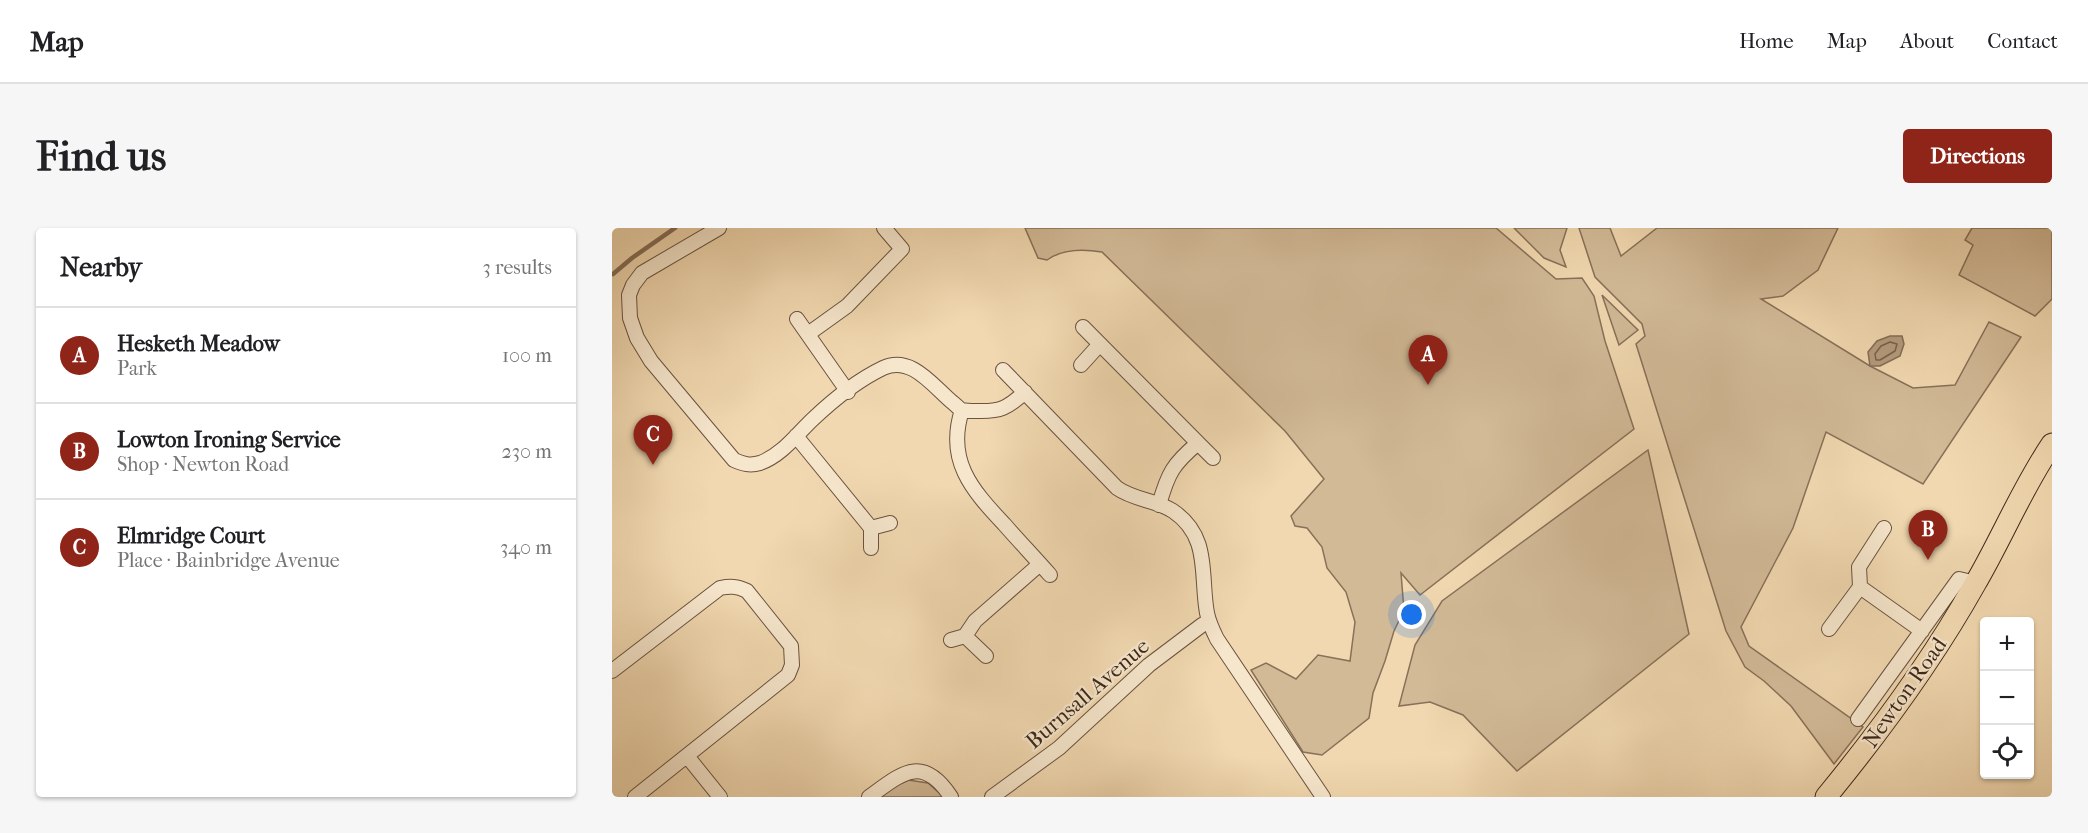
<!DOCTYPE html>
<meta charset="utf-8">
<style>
body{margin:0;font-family:"IM FELL French Canon",serif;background:#f6f6f6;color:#202124}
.controls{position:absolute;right:18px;bottom:18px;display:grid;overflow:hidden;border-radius:6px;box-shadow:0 2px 4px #0004}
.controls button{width:54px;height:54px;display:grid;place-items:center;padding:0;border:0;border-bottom:2px solid #e0e0e0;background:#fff;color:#202124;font:30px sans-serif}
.you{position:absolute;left:800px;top:387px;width:21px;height:21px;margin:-15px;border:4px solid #fff;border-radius:50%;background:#1a73e8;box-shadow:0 0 0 9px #1a73e833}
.badge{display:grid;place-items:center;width:39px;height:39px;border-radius:50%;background:#8f2418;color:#fff;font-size:20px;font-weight:700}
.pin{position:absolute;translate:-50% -50px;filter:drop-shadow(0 2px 3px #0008)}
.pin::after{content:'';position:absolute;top:32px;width:21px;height:18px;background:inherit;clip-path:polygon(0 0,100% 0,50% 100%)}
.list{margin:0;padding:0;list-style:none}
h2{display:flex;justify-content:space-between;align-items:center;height:78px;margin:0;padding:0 24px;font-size:26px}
h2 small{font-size:20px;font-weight:400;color:#757577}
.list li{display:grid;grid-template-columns:39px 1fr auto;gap:18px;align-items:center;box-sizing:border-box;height:96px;padding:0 24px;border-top:2px solid #e0e0e0}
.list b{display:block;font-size:22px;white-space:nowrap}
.list p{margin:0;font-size:20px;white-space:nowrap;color:#757577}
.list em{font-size:20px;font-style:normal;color:#757577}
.icon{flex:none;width:33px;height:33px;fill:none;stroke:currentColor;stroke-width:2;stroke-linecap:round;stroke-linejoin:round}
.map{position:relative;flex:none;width:1440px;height:569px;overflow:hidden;border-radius:6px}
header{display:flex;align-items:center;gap:36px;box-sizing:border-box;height:84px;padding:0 30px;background:#fff;border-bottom:2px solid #e0e0e0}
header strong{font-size:28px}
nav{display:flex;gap:33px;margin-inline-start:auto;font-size:21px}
.intro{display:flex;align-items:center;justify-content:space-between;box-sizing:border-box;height:144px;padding:0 36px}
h1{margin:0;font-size:42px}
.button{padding:15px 27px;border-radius:6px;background:#8f2418;color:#fff;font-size:21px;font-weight:700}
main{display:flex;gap:36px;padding:0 36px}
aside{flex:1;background:#fff;border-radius:6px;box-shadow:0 2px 4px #0004}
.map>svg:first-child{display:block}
</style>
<header>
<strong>Map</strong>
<nav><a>Home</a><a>Map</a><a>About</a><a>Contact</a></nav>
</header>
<div class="intro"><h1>Find us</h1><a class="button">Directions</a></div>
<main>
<aside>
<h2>Nearby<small>3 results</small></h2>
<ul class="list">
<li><span class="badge">A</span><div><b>Hesketh Meadow</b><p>Park</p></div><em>100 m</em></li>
<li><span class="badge">B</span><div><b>Lowton Ironing Service</b><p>Shop · Newton Road</p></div><em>230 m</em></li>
<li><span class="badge">C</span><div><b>Elmridge Court</b><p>Place · Bainbridge Avenue</p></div><em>340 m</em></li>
</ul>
</aside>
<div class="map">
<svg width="1440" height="569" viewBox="0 0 1440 569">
<rect width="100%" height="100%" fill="#f1d8b0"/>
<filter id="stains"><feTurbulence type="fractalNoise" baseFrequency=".00333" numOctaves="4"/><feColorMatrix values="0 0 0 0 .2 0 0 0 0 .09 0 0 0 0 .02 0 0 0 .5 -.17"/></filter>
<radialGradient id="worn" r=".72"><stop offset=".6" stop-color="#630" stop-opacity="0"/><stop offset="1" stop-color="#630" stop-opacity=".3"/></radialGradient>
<path fill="#d2ba97" stroke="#887059" stroke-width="1.5" d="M 413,0 L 884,0 L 944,51 L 970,50 L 982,68 L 993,113 L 1022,201 L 808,367 L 789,345 L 792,382 L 782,403 L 773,433 L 761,465 L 757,490 L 710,527 L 691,524 L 639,442 L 654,435 L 684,451 L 706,427 L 738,433 L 743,394 L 734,364 L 715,340 L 710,319 L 695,300 L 683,298 L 679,288 L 712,251 L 673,203 L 490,24 C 472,21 450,21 435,32 L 426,30 Z
M 902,0 L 955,0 L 948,22 L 954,39 L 932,30 Z
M 967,0 L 998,0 L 1009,28 L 1045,0 L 1226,0 L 1206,42 L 1171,68 L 1149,71 L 1258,138 L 1301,160 L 1343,157 L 1377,94 L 1409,109 L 1311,256 L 1214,204 L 1181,300 L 1129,399 L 1137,418 L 1251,499 L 1222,536 L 1179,478 L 1152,453 L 1133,439 L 1114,403 L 1024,116 L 1033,108 L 1030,96 L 983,49 Z
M 1360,0 L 1440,0 L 1440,71 L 1423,88 L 1347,47 L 1361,17 L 1353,12 Z
M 990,67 L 1026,102 L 1007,117 Z
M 1036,222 L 1077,406 L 905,543 L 851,487 L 818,474 L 787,478 L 803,417 L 830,373 Z
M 296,552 L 316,555 L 332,569 L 265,569 L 281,557 Z"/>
<path fill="#b49c7d" stroke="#846d56" stroke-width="1.5" d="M 1278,108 L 1290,108 L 1292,116 L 1288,128 L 1268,138 L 1258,138 L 1256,124 L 1265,113 Z"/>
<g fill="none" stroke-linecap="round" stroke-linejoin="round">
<path stroke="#78624c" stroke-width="1.5" d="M 1278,114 L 1285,116 L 1283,123 L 1268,132 L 1264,132 L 1263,126 L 1269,118 Z"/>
<path stroke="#846d56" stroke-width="4.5" d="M 1,46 L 20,30 L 63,0"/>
<defs>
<path id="street" d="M 107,0 L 30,45 L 21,57 L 17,67 L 18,90 L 25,110 L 39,133 L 122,232 C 131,236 138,238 148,235 C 170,227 184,207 201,191 C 220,173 246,152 271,140 C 299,127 320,157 340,174 C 343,176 347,181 350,182 C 354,183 360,183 364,183 C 388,184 396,180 413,164
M 185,91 L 236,164
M 471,99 L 586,215 C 561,236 556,245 547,277
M 196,106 L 235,78 L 290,21 L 272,0
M 469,137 L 488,116
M 391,142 L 505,260 C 522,272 544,272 561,283 C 599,309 588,347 595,385 C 597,395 601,403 605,411 L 711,569
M 350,182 C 334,232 359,261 392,296 C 407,313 423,330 438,347
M 184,208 L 259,300 L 259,320
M 586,215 L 601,230
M 259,300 L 278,295
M 1248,359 L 1247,339 L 1272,300
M 1217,401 L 1248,359 L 1310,403
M 353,408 L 363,393 L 428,336
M 339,412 L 353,408 L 374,428
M 0,443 L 108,360 C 118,358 125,358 135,363 L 179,418 L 180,437 L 176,447 L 23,569
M 1246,491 L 1347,351 L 1364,355
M 75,528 L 108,569
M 257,569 C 289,546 310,525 339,569
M 380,569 L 447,520 L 537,437 L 590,397 L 597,393"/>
<path id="primary" d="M 1214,569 C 1269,502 1321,431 1363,356 C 1390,310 1410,260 1440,216"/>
</defs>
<use href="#street" stroke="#6a5340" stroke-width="16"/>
<use href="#primary" stroke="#3d271b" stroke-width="23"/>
<use href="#street" stroke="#f6e6cc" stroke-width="14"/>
<use href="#primary" stroke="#f1d8b0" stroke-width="21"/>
</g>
<g text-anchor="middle" stroke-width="4.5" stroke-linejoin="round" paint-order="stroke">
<g font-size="22" fill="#3d271b" stroke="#f6e6cc">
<text transform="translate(1292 464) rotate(-55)" y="8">Newton Road</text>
<text transform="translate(475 465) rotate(-41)" y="8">Burnsall Avenue</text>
</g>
</g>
<rect width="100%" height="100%" filter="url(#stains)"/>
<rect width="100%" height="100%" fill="url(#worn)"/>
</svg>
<div class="controls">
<button>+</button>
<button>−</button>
<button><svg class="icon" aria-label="locate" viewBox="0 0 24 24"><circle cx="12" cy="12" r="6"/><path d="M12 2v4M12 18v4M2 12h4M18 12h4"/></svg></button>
</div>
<div class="you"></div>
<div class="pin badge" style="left:816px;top:157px">A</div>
<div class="pin badge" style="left:1316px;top:332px">B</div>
<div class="pin badge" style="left:41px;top:237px">C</div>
</div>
</main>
